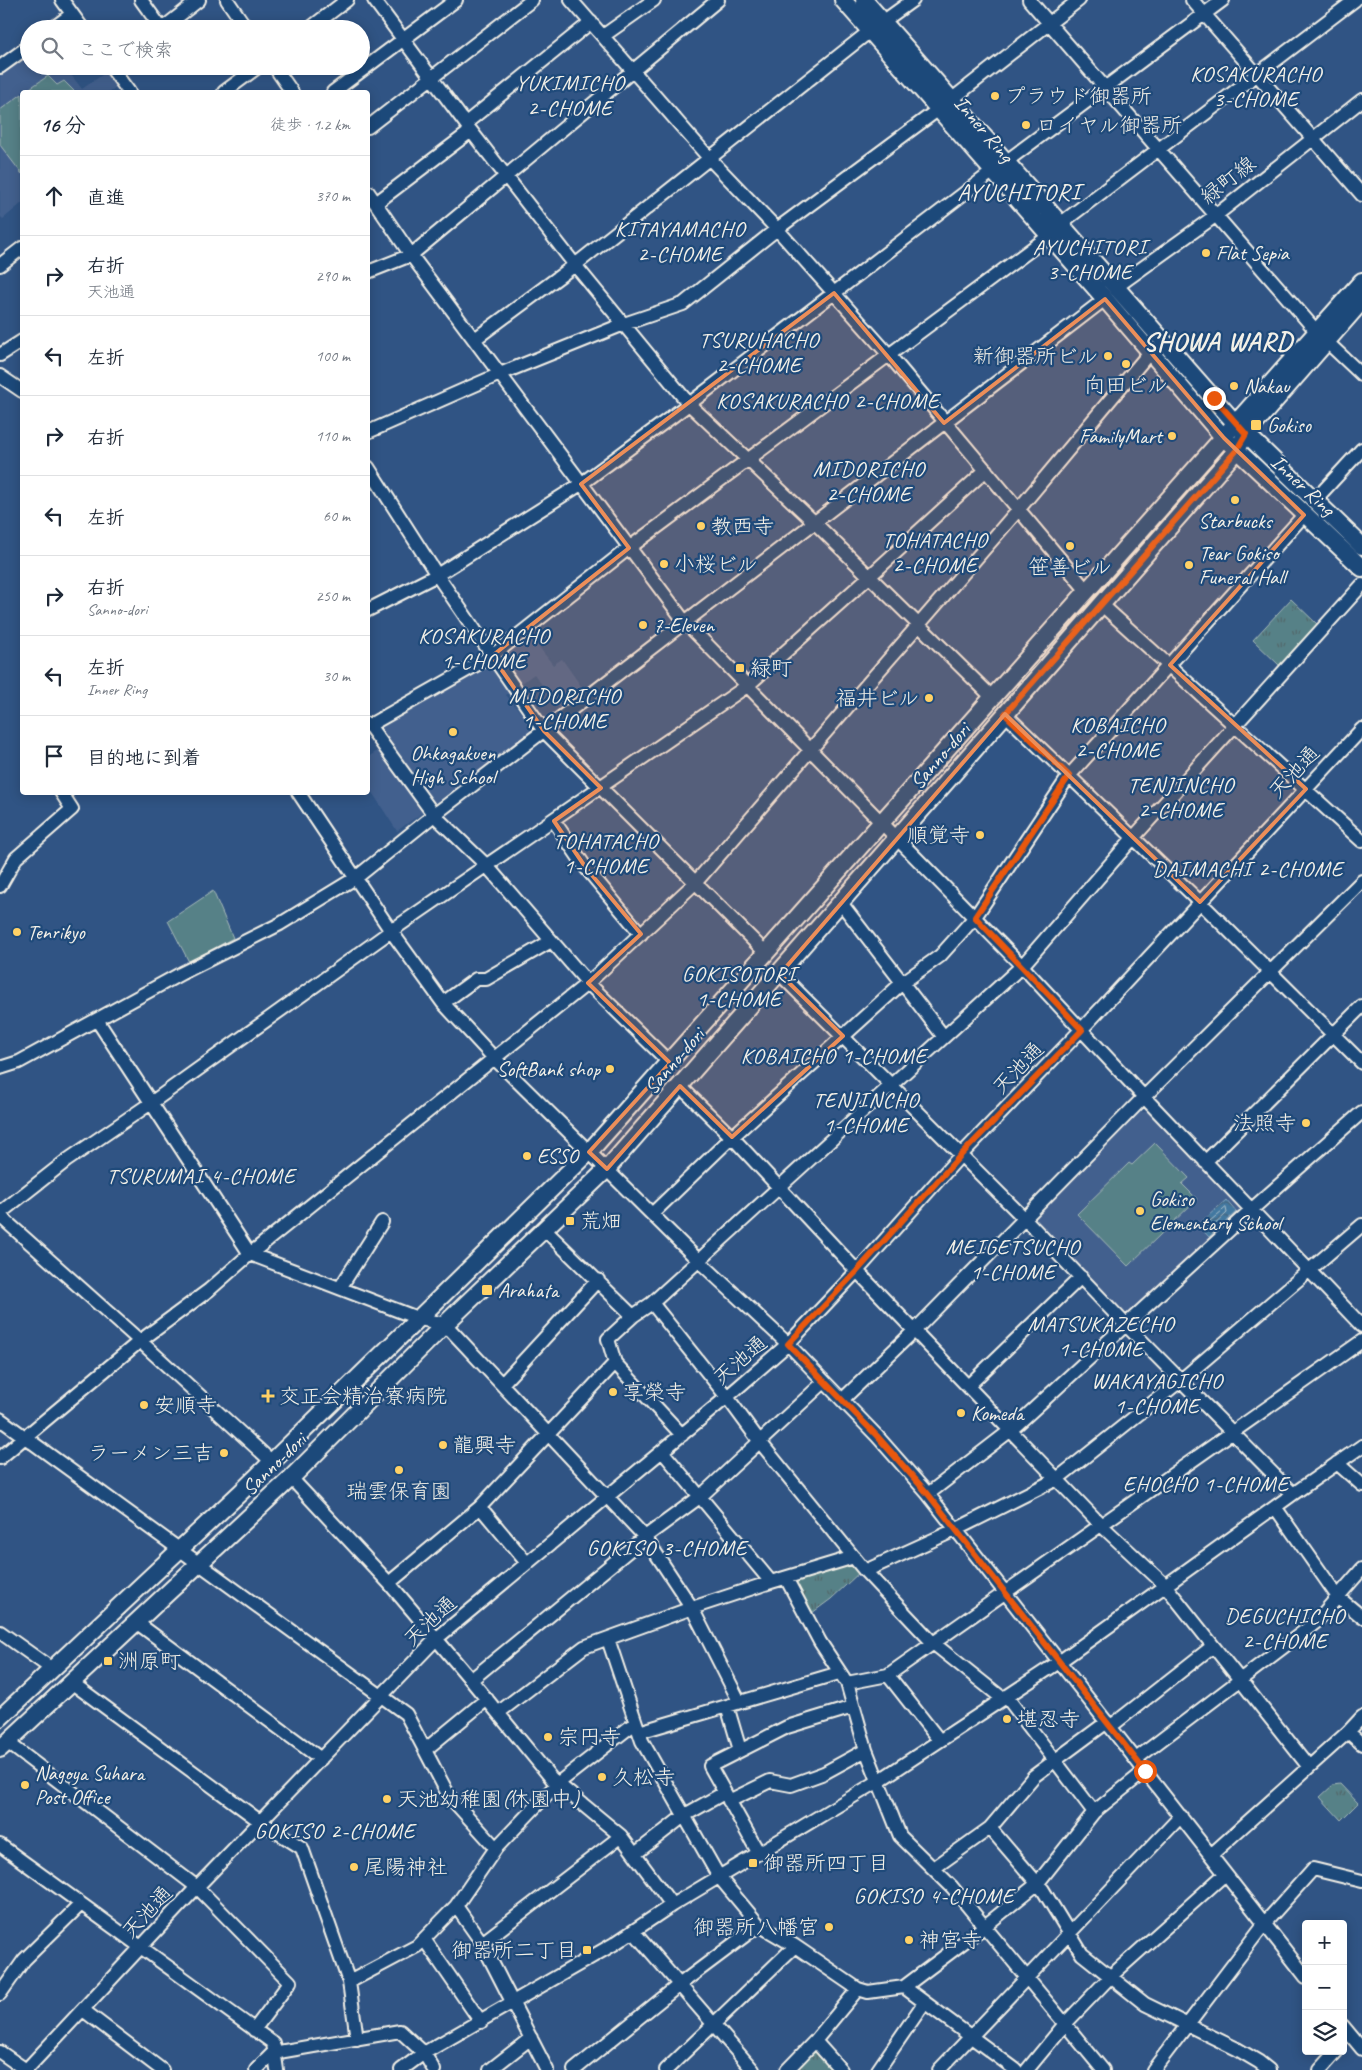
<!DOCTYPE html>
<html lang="ja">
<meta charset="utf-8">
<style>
body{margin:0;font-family:Caveat,"Klee One",sans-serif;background:#f2f2f3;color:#1f2937}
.controls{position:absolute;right:15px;bottom:15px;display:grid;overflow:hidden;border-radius:5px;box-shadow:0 2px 12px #0003}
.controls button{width:45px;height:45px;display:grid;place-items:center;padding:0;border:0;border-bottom:1px solid #e0e1e3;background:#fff;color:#1f2937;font:25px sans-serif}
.stop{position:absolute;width:15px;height:15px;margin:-11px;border:4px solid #ea580c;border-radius:50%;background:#fff}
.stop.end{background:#ea580c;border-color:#fff;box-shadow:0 1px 5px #0008}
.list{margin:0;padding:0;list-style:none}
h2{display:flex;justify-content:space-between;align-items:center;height:65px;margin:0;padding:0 20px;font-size:21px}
h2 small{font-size:16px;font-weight:400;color:#747a83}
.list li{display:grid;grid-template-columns:32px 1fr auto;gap:15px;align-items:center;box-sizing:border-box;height:80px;padding:0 20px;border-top:1px solid #e0e1e3}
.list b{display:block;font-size:19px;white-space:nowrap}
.list p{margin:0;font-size:16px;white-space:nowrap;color:#747a83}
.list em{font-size:16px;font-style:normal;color:#747a83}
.icon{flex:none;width:28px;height:28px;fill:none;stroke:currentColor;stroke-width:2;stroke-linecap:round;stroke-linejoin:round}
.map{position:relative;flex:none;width:1362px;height:2070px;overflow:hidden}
.search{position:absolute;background:#fff;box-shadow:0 2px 12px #0003;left:20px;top:20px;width:350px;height:55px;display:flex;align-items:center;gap:12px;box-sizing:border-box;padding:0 18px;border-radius:28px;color:#747a83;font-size:19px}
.panel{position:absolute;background:#fff;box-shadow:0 2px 12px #0003;left:20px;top:90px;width:350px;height:705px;border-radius:5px}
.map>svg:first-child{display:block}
</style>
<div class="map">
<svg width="1362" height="2070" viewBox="0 0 1362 2070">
<defs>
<pattern id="grass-tufts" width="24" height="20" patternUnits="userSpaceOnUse" patternTransform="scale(1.25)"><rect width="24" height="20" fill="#578187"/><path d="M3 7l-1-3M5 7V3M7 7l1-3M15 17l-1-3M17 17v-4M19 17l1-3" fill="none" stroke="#51676a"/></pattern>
<pattern id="water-waves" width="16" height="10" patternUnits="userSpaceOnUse" patternTransform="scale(1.25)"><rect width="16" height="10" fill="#4378a0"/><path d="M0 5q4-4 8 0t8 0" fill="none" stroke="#466278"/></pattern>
</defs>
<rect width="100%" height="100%" fill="#305484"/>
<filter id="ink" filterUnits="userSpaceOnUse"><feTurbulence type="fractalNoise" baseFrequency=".02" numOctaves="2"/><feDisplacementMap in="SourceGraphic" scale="10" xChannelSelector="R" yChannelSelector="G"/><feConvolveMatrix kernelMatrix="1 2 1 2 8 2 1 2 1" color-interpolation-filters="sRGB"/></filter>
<g filter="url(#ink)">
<path fill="#43618e" d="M 29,52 L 29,66 L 57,66 L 63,74 L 68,71 L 82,89 L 108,71 L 119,85 L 109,92 L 22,92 L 22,203 L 3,219 L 0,216 L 0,73 Z
M 528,633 L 553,665 L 562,659 L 585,692 L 560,709 L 534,674 L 506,695 L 531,725 L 528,736 L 397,831 L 368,786 L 368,757 L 387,745 L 375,728 Z
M 1140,1112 L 1147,1112 L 1240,1209 L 1240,1214 L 1130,1313 L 1124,1312 L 1033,1218 Z"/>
<path fill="url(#grass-tufts)" stroke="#a6b9b8" d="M 1291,599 L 1318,625 L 1280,666 L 1253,640 Z
M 851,1563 L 860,1572 L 831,1599 L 812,1613 L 793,1582 Z
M 1340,1784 L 1358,1803 L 1341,1820 L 1320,1797 L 1333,1785 Z
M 815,2051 L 832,2070 L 792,2070 L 808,2052 Z"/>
<path fill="#578187" stroke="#a6b9b8" d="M 48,76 L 57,85 L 64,81 L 75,92 L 24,92 Z
M 22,94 L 22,174 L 0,145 L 0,110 Z
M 213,891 L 233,938 L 189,962 L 168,921 Z
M 1155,1143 L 1189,1178 L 1182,1184 L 1197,1199 L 1128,1266 L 1077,1214 L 1129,1163 L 1132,1165 Z"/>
<path fill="url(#water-waves)" stroke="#8aa8bd" d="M 1226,1200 L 1236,1212 L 1209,1237 L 1198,1225 Z"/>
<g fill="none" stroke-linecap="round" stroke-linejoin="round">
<path stroke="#adc1cb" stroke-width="1" d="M 1226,1208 L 1227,1213 L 1211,1228 L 1208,1228 L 1207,1224 Z"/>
<defs>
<path id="minor" d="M 62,0 L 83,29
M 141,0 L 162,29
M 227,0 L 247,29
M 374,0 L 471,131 L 575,265 L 689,404 L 814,522 L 993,698
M 571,0 L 710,159 L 777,229 L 889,355 L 1087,591
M 1029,0 L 1317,332
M 1192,0 L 1362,195
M 52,29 L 72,14
M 162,29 L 199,0
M 309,29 L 347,0
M 603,36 L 654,0
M 110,66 L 129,92
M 274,66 L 292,92
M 0,67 L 29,46
M 224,92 L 259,66
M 333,92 L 456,0
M 466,123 L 591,22
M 368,127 L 532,0
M 368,192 L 411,255 L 685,622 L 1022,966 L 1144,1097 L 1362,1326
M 376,203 L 471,131
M 1060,224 L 1355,0
M 0,265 L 22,248
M 368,272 L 411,255 L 718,0
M 1116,287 L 1215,216 L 1362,100
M 475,339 L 575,265 L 870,31 L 913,0
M 1327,342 L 1362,375
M 0,355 L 22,341
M 0,376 L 22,391
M 368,432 L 500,374 L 624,324 L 683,304 L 777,229 L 951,100 L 1079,0
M 368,467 L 437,575 L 544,731 L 767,954
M 1314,501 L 1362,449
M 1101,604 L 1362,841
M 368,610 L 437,575 L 581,484 L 689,404 L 992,172 L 1223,0
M 1005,714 L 1200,902 L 1362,1063
M 368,724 L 434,815 L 487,866 L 588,983 L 670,1063
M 368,726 L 492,656 L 629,548 L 1049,236
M 298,792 L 391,931 L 443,1003 L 494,1058 L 575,1138 L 698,1260 L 788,1344 L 877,1436 L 928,1494 L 1306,1977
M 554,821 L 586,868 L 641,934
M 0,886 L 16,858 L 72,809 L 61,792
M 841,903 L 944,1037
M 780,974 L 1025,1219 L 1126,1325 L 1293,1494
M 443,1003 L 476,979 L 486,979 L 551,941
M 97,1020 L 250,1254 L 420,1319 L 445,1324 L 645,1537 L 692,1608 L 739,1701
M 0,1068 L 19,1062 L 182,973 L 280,924 L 357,877 L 434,815 L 1105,299
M 680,1086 L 732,1137 L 857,1271 L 1101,1525 L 1165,1585 L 1309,1767
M 1205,1162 L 1362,1006
M 0,1213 L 66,1161 L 151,1103 L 391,931 L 747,686 L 870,576 L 986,470
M 652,1214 L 732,1137 L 902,983 L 940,956 L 975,917 L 1069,776 L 1304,515
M 0,1216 L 140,1341 L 271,1461
M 544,1229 L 633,1316
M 340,1288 L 382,1222
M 652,1303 L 727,1397 L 760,1442 L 865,1571 L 933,1643 L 1002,1698
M 502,1384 L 598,1280
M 968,1386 L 1081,1277
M 842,1400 L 915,1330 L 1144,1097 L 1362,881
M 0,1419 L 406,1714 L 449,1796 L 496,1848
M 682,1435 L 615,1363 L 608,1339 L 633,1316 L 652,1303 L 1022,966 L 1133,838 L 1362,585
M 662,1451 L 771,1582
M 0,1458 L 140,1341 L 209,1290 L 250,1254 L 588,983 L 696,882 L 1018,510 L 1150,352
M 1337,1463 L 1362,1485
M 291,1478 L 389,1583 L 471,1680 L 552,1779 L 621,1836 L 672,1905
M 928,1494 L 1011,1430 L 1251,1210 L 1362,1112
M 480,1507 L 527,1563
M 1275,1507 L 1338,1597 L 1362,1617
M 865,1571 L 955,1530 L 1057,1479 L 1180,1381 L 1362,1225
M 786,1578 L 820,1642 L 847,1683 L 866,1750 L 900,1836 L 952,1887 L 1103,2070
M 389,1583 L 480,1507 L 615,1363
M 136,1622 L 321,1759
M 0,1632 L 52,1669
M 608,1639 L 642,1741 L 719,1877 L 759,1925 L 795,1946 L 858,1989 L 868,1992 L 904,1987 L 985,1926 L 1037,1884 L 1094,1812 L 1145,1771
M 888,1675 L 939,1740
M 471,1680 L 645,1537 L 701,1496 L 824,1382
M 71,1682 L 261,1822 L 302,1848 L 349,1982 L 357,2039
M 847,1683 L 888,1675 L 1362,1341
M 1006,1696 L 1094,1812
M 727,1706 L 740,1750
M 498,1713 L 584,1647 L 692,1608 L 771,1582 L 854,1557
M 1110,1727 L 1213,1646
M 639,1732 L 839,1673
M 1348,1732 L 1362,1744
M 7,1742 L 197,1887 L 290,1982 L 254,2030
M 425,1750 L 487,1699
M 1136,1759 L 1315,1623 L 1362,1569
M 729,1801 L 770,1781 L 791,1785 L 824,1773 L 866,1750
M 990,1828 L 1043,1890 L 1082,1954 L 1145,2004 L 1237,2049 L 1259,2062 L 1269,2070
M 0,1845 L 273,2043 L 277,2070
M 758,1852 L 710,1766 L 787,1727 L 853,1707
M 635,1854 L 685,1815 L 724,1793
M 1211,1855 L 1348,1732 L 1362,1717
M 934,1868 L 990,1828 L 1034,1776 L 1107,1722
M 456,1906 L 482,1943 L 547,2070
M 633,1931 L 753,2070
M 424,1939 L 481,2022
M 482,1943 L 621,1836
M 349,1982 L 417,1946 L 456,1906 L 496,1848 L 557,1784 L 635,1723
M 904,1987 L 1016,2070
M 0,1994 L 24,1960 L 81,1904
M 83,2010 L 162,2070
M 1343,2026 L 1362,2049
M 815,2041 L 841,2070
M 0,2052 L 26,2070
M 26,2070 L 197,1887 L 436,1639 L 727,1397 L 788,1344 L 857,1271 L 960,1156 L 1081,1030 L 1362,729
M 256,2070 L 273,2053 L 400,2031 L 424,2053 L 434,2070
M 401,2070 L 424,2053 L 614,1944 L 672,1905 L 877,1782 L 1059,1662 L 1293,1494 L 1362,1446
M 490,2070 L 531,2038
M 574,2070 L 679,1985 L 759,1925
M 666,2070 L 795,1946
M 787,2070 L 815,2041 L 858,1989
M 878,2070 L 924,2003
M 939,2070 L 1181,1816
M 1027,2070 L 1064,2025 L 1111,1976 L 1225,1874
M 1153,2070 L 1264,1924 L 1313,1869 L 1362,1881
M 1320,2070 L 1337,2051"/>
<path id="major" d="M 843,0 L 1105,299 L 1224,438 L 1362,568
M 864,0 L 1236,424 L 1362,546
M 0,1718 L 241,1492 L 589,1152 L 1362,281
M 0,1749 L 291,1478 L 445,1324 L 607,1169 L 1236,451 L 1246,434 L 1362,301"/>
</defs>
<use href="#minor" stroke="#f4f1e8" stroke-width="16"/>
<use href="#major" stroke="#f4f1e8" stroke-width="20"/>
<use href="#minor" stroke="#1f4a7a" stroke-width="12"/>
<use href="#major" stroke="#1f4a7a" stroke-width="16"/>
</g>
</g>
<g fill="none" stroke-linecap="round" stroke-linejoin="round" filter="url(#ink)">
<path stroke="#ea580c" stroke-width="6" d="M 1145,1771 L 928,1494 L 877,1436 L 788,1344 L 857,1271 L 960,1156 L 1082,1030 L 975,917 L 1069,776 L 1005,714 L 1236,451 L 1246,434 L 1214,398"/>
</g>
<path fill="#ec8e59" fill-opacity="0.2" stroke="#ec8e59" stroke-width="4" stroke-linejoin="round" d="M 834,293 L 944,423 L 1105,299 L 1224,438 L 1304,515 L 1170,665 L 1306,789 L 1200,902 L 1005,714 L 780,974 L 843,1036 L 732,1137 L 680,1086 L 607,1169 L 589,1152 L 670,1063 L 588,983 L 641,934 L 586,868 L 554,821 L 601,788 L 544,731 L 492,656 L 629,548 L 581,484 Z"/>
<g fill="#ffd166" stroke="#1f4a7a" stroke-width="2">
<circle cx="995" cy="96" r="5"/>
<circle cx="1026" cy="125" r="5"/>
<circle cx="1206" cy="253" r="5"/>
<circle cx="1108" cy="356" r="5"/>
<circle cx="1126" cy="364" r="5"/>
<circle cx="1234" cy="386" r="5"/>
<rect x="1250" y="419" width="12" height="12" rx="2.5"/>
<circle cx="1172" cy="436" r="5"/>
<circle cx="1235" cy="500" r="5"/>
<circle cx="701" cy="526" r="5"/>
<circle cx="1070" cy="546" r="5"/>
<circle cx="664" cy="564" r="5"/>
<circle cx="1189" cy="565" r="5"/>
<circle cx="643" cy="625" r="5"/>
<rect x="735" y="663" width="10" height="10" rx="2.5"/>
<circle cx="929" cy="698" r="5"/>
<circle cx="453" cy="732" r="5"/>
<circle cx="980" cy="835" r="5"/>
<circle cx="17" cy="932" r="5"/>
<circle cx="610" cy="1069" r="5"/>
<circle cx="1306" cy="1123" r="5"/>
<circle cx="527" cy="1156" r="5"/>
<circle cx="1140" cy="1211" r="5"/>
<rect x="565" y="1216" width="10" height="10" rx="2.5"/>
<rect x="481" y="1284" width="12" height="12" rx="2.5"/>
<circle cx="613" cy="1392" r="5"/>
<path d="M265.5 1388.5h5v5h5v5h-5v5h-5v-5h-5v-5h5z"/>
<circle cx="144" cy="1405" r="5"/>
<circle cx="961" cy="1413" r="5"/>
<circle cx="443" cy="1445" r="5"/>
<circle cx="224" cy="1453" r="5"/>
<circle cx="399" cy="1470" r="5"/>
<rect x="103" y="1656" width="10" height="10" rx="2.5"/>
<circle cx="1007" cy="1719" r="5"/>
<circle cx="548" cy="1737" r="5"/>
<circle cx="602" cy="1777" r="5"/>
<circle cx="25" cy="1785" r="5"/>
<circle cx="387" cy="1799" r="5"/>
<rect x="748" y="1858" width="10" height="10" rx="2.5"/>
<circle cx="354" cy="1867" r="5"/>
<circle cx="829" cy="1927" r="5"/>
<circle cx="909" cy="1940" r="5"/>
<rect x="582" y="1945" width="10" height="10" rx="2.5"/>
</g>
<g text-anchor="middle" stroke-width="4.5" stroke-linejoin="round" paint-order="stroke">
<g font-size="21" fill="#f4f1e8" stroke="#1f4a7a" text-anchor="start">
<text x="1005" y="103">プラウド御器所</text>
<text x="1036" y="132">ロイヤル御器所</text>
<text x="1216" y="260">Flat Sepia</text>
<text x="1098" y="363" text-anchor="end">新御器所ビル</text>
<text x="1126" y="392" text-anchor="middle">向田ビル</text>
<text x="1244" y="393">Nakau</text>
<text x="1267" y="432">Gokiso</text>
<text x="1162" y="443" text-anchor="end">FamilyMart</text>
<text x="1235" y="528" text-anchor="middle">Starbucks</text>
<text x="711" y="533">教西寺</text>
<text x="1199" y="560">Tear Gokiso<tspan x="1199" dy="24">Funeral Hall</tspan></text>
<text x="674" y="571">小桜ビル</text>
<text x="1070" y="574" text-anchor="middle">笹善ビル</text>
<text x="653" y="632">7-Eleven</text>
<text x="750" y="675">緑町</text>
<text x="919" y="705" text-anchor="end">福井ビル</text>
<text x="453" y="760" text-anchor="middle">Ohkagakuen<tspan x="453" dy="24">High School</tspan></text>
<text x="970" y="842" text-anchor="end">順覚寺</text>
<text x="27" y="939">Tenrikyo</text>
<text x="600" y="1076" text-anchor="end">SoftBank shop</text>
<text x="1296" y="1130" text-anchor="end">法照寺</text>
<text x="537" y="1163">ESSO</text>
<text x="1150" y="1206">Gokiso<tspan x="1150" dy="24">Elementary School</tspan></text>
<text x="580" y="1228">荒畑</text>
<text x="498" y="1297">Arahata</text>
<text x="623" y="1399">享榮寺</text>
<text x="279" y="1403">交正会精治寮病院</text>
<text x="154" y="1412">安順寺</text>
<text x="971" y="1420">Komeda</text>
<text x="453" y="1452">龍興寺</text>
<text x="214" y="1460" text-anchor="end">ラーメン三吉</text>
<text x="399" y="1498" text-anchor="middle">瑞雲保育園</text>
<text x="118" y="1668">洲原町</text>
<text x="1017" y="1726">堪忍寺</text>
<text x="558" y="1744">宗円寺</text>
<text x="35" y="1780">Nagoya Suhara<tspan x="35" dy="24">Post Office</tspan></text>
<text x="612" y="1784">久松寺</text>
<text x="397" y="1806">天池幼稚園(休園中)</text>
<text x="763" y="1870">御器所四丁目</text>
<text x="364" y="1874">尾陽神社</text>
<text x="819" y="1934" text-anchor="end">御器所八幡宮</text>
<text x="919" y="1947">神宮寺</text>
<text x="577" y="1957" text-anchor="end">御器所二丁目</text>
</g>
<g font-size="21" fill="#f4f1e8" stroke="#1f4a7a">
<text transform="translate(984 129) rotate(50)" y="7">Inner Ring</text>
<text transform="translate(1228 180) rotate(-38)" y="7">緑町線</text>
<text transform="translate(1303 485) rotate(43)" y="7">Inner Ring</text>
<text transform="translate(940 756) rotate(-49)" y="7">Sanno-dori</text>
<text transform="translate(1294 772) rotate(-47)" y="7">天池通</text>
<text transform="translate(674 1061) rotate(-49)" y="7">Sanno-dori</text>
<text transform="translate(1018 1068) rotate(-46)" y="7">天池通</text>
<text transform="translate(740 1360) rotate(-41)" y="7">天池通</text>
<text transform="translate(274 1464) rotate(-44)" y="7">Sanno-dori</text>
<text transform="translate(430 1621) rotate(-43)" y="7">天池通</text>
<text transform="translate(147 1912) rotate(-47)" y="7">天池通</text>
</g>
<g font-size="22" letter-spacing="1" fill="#f4f1e8" stroke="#1f4a7a">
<text x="1256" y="81">KOSAKURACHO<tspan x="1256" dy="25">3-CHOME</tspan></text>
<text x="570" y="90">YUKIMICHO<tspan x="570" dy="25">2-CHOME</tspan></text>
<text x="680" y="236">KITAYAMACHO<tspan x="680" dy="25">2-CHOME</tspan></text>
<text x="1090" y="254">AYUCHITORI<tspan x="1090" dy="25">3-CHOME</tspan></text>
<text x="759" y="347">TSURUHACHO<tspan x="759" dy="25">2-CHOME</tspan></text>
<text x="828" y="408">KOSAKURACHO 2-CHOME</text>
<text x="869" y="476">MIDORICHO<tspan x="869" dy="25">2-CHOME</tspan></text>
<text x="935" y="547">TOHATACHO<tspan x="935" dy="25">2-CHOME</tspan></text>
<text x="484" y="643">KOSAKURACHO<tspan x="484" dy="25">1-CHOME</tspan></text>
<text x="565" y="703">MIDORICHO<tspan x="565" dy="25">1-CHOME</tspan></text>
<text x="1118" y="732">KOBAICHO<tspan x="1118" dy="25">2-CHOME</tspan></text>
<text x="1181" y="792">TENJINCHO<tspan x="1181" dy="25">2-CHOME</tspan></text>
<text x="606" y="848">TOHATACHO<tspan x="606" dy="25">1-CHOME</tspan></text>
<text x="1248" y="876">DAIMACHI 2-CHOME</text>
<text x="739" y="981">GOKISOTORI<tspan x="739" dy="25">1-CHOME</tspan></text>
<text x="834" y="1063">KOBAICHO 1-CHOME</text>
<text x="866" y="1107">TENJINCHO<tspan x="866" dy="25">1-CHOME</tspan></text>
<text x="201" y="1183">TSURUMAI 4-CHOME</text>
<text x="1013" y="1254">MEIGETSUCHO<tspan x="1013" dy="25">1-CHOME</tspan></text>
<text x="1101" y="1331">MATSUKAZECHO<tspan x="1101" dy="25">1-CHOME</tspan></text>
<text x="1157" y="1388">WAKAYAGICHO<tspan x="1157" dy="25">1-CHOME</tspan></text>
<text x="1206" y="1491">EHOCHO 1-CHOME</text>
<text x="667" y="1555">GOKISO 3-CHOME</text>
<text x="1285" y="1623">DEGUCHICHO<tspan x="1285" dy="25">2-CHOME</tspan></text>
<text x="335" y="1838">GOKISO 2-CHOME</text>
<text x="934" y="1903">GOKISO 4-CHOME</text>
</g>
<g font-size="24" letter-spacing="1" fill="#f4f1e8" stroke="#1f4a7a">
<text x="1019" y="200">AYUCHITORI</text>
</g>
<g font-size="26" font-weight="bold" letter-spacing="1" fill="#f4f1e8" stroke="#1f4a7a">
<text x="1218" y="350">SHOWA WARD</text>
</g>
</g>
</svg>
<div class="controls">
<button>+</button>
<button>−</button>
<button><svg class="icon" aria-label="layers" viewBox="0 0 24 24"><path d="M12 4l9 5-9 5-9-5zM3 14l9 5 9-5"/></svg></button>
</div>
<div class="stop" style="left:1145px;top:1771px"></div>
<div class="stop end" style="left:1214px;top:398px"></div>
<div class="search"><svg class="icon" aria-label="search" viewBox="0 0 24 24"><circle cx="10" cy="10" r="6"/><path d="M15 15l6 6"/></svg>ここで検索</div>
<section class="panel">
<h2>16 分<small>徒歩 · 1.2 km</small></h2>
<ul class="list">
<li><svg class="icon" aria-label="ahead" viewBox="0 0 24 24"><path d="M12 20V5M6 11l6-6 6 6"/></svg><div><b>直進</b></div><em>370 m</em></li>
<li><svg class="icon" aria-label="right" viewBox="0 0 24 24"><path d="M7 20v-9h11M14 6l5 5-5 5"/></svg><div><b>右折</b><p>天池通</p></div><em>290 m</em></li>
<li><svg class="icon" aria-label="left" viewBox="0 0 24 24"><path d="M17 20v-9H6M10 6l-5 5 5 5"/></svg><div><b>左折</b></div><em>100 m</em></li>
<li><svg class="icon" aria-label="right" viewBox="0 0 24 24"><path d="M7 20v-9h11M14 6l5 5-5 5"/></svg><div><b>右折</b></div><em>110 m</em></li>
<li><svg class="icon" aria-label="left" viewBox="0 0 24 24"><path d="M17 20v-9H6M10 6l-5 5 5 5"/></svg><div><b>左折</b></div><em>60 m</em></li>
<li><svg class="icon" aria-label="right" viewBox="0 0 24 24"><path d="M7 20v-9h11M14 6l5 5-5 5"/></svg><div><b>右折</b><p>Sanno-dori</p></div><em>250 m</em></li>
<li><svg class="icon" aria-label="left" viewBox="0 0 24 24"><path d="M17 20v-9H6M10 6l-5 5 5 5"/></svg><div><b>左折</b><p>Inner Ring</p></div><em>30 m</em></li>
<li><svg class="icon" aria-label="arrive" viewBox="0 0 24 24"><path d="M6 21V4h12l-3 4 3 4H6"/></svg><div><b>目的地に到着</b></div></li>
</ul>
</section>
</div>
